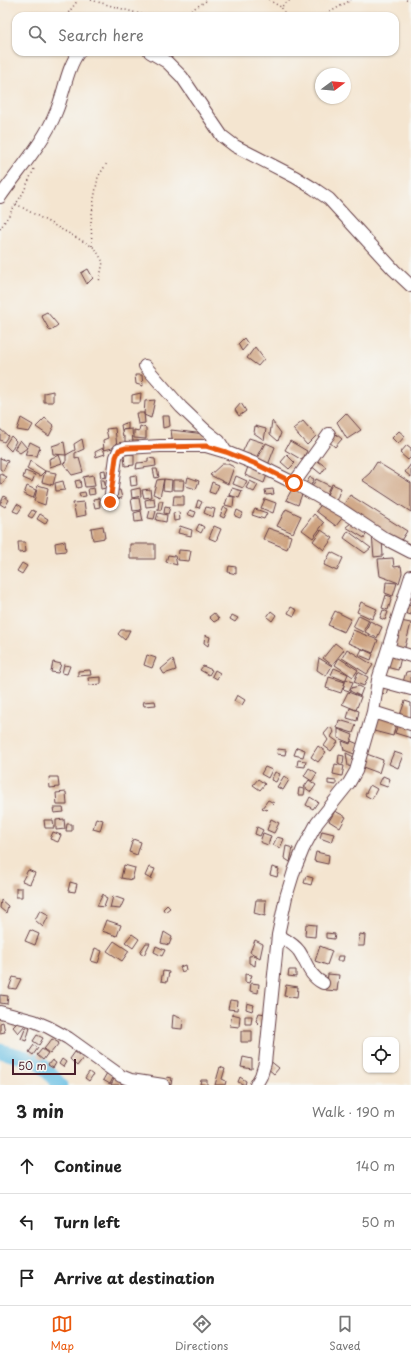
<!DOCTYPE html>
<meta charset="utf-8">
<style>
body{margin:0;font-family:"Playpen Sans",sans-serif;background:#f6f6f6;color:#222}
.controls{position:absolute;right:12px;bottom:12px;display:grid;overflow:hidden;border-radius:8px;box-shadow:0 1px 3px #0004}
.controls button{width:36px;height:36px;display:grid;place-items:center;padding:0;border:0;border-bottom:1px solid #e0e0e0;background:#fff;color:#222;font:20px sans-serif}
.compass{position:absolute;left:315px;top:68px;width:36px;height:36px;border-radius:50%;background:#fff;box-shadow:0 1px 3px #0004;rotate:74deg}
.scale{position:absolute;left:12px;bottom:10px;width:64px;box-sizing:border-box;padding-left:4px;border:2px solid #4a1f2b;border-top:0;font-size:11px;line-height:14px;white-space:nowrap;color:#4a1f2b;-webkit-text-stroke:3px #f6f6f2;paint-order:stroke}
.stop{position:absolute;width:12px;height:12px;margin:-9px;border:3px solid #ea580c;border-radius:50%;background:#fff}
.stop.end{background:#ea580c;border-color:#fff;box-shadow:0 1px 4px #0008}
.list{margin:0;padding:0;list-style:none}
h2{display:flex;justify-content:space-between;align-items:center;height:52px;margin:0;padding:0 16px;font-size:17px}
h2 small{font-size:13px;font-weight:400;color:#767676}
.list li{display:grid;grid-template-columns:26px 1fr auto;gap:12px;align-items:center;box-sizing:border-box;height:56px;padding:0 16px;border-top:1px solid #e0e0e0}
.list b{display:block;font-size:15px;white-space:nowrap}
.list em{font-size:13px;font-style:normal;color:#767676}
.icon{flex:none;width:22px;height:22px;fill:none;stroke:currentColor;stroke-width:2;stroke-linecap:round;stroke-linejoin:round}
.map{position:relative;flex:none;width:411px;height:1085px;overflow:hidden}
.search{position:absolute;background:#fff;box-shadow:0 1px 3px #0004;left:12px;right:12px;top:12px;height:44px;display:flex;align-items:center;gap:10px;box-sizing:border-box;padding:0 14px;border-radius:12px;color:#767676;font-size:15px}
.sheet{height:220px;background:#fff}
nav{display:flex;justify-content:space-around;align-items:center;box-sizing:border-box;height:56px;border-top:1px solid #e0e0e0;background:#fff;font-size:11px;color:#767676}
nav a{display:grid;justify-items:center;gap:2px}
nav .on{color:#ea580c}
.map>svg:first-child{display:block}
</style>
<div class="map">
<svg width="411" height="1085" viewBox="0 0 411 1085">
<rect width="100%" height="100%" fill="#f6f6f2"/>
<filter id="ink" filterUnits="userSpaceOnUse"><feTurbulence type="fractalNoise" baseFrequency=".025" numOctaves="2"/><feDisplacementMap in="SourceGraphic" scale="8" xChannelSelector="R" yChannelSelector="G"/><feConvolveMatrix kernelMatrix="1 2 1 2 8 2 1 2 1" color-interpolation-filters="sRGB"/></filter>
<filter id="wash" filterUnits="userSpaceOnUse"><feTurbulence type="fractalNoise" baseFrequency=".012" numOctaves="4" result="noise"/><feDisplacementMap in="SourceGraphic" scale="16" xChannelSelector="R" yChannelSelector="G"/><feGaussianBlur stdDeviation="0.9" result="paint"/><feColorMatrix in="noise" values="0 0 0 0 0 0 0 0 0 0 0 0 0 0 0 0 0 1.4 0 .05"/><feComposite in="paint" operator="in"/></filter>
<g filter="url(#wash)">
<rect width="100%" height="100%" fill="#f4e5d0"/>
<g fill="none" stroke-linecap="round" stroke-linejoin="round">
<path stroke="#67bfe4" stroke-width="15" d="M 0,1051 L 38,1061 L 60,1085"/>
</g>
<g id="blocks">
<path fill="#cea380" d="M 88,269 L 93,278 L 87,284 L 81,273 Z
M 47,312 L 58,325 L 50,331 L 41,315 Z
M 244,338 L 248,344 L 242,351 L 238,344 Z
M 255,347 L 264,359 L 258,366 L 247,358 Z
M 135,375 L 142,375 L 143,386 L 136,384 Z
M 53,391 L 53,402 L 44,402 L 44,393 Z
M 141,393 L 140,403 L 132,403 L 132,395 Z
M 155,400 L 151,418 L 144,415 L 145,401 Z
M 241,403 L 246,411 L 239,416 L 235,410 Z
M 136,413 L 144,413 L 145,423 L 138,424 Z
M 346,413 L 361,430 L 347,439 L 337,422 Z
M 162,416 L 169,416 L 170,426 L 163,428 Z
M 21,418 L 33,425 L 29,432 L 17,430 Z
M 45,418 L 54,426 L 49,436 L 36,427 Z
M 272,421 L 281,433 L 278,441 L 270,434 Z
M 303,421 L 316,436 L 307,445 L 293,429 Z
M 128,422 L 128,429 L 122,430 L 132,429 L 133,444 L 125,445 L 125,437 L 123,437 L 121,425 Z
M 140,426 L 146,428 L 146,439 L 134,438 L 134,430 L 139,431 Z
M 255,426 L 266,429 L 264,440 L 254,433 Z
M 115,428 L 117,447 L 104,450 L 103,440 L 108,438 L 106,429 Z
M 0,429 L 8,436 L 4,442 L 0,440 Z
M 330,429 L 342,439 L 335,447 L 327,440 Z
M 171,430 L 205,434 L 206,444 L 173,445 Z
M 399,431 L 405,436 L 398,444 L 392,438 Z
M 11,436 L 16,441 L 11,451 L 5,445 Z
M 249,438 L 264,443 L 255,460 L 242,453 Z
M 82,439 L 84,449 L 75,453 L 75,459 L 79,458 L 83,472 L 72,475 L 63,463 L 66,462 L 66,455 L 75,450 L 74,444 Z
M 20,440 L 27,448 L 20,453 L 14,449 Z
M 290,441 L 307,451 L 302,460 L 285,450 Z
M 30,442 L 40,447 L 37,456 L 25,455 Z
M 64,442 L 66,455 L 53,454 L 52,446 Z
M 266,443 L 275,447 L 268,465 L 257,460 Z
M 407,445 L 411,448 L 411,457 L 408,460 L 400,453 Z
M 103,448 L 105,454 L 96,457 L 95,452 Z
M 134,454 L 134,465 L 125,466 L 124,455 Z
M 59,455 L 62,463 L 50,467 L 49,459 Z
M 287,455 L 295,463 L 289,469 L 281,462 Z
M 0,458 L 8,461 L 3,471 L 0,469 Z
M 148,458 L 155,459 L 156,466 L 136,469 L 137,463 L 148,462 Z
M 315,459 L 326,467 L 321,474 L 310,465 Z
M 30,461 L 45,471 L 56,473 L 53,485 L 42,482 L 45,471 L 40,476 L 27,469 Z
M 377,462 L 411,483 L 411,512 L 362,480 L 370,473 Z
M 222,464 L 228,464 L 234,467 L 228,484 L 210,475 Z
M 249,464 L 268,472 L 264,483 L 245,475 Z
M 411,464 L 411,477 L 405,472 Z
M 153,469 L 157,469 L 159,477 L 155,478 Z
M 105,470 L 106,477 L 101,478 L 100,471 Z
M 25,471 L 35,475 L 32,482 L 23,478 Z
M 1,474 L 7,477 L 2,484 L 0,483 L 0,476 Z
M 93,475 L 95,486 L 85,487 L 83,477 Z
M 136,475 L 137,485 L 131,486 L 130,476 Z
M 236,476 L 247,481 L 243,488 L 233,484 Z
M 188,477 L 199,481 L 196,489 L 186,486 Z
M 310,477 L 314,479 L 310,487 L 305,485 Z
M 164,479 L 172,480 L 171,491 L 163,490 L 164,479 L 160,497 L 153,494 L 157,480 Z
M 316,479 L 330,486 L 324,499 L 310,491 Z
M 80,480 L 81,487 L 77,488 L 75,481 Z
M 100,480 L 104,480 L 106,488 L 101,489 Z
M 173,480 L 184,480 L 183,490 L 173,490 Z
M 63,481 L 65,490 L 56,491 L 55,483 Z
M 250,481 L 258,485 L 254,492 L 246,488 Z
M 212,482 L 219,485 L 215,494 L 209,492 Z
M 332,484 L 341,488 L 335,504 L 325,499 Z
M 38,485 L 48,488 L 45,505 L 34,501 Z
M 27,486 L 36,490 L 33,498 L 24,494 Z
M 94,488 L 95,494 L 89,495 L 88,489 Z
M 140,488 L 141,496 L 132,498 L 131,490 Z
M 232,488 L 242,491 L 239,498 L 229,495 Z
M 150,489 L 151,497 L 144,498 L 142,490 Z
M 273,489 L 274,494 L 266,495 L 265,490 Z
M 292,489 L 302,494 L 298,505 L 286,500 Z
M 120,490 L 122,498 L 113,500 L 112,491 Z
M 85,492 L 86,496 L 80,497 L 79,493 Z
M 350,495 L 407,531 L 400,542 L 343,506 Z
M 4,496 L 9,500 L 5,507 L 0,504 Z
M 174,496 L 184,496 L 184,505 L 173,505 Z
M 228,496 L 234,497 L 233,507 L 225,505 Z
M 99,498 L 100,507 L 95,508 L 93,499 Z
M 139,498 L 141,510 L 133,511 L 131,499 Z
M 154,498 L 155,506 L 146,507 L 145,500 Z
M 265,499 L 276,503 L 273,513 L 261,508 Z
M 198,500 L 202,502 L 199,508 L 196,507 Z
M 159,501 L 163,501 L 161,510 L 158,510 Z
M 84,502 L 86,515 L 76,517 L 73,503 Z
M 323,502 L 343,517 L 336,526 L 316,511 Z
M 17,504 L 22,507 L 18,513 L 13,511 Z
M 165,506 L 170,507 L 168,514 L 164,513 Z
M 206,507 L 215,509 L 213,517 L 204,513 Z
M 224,507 L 228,509 L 224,518 L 220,516 Z
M 255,509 L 267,513 L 264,519 L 252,515 Z
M 286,509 L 301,516 L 293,533 L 277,526 Z
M 32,510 L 36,512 L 32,518 L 28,516 Z
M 150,510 L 156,511 L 154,519 L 148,518 Z
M 190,510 L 196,512 L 194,517 L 187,514 Z
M 237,510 L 243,513 L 240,518 L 235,516 Z
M 141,511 L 143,521 L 135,522 L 134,513 Z
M 179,512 L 180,520 L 174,521 L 173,513 Z
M 158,513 L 167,515 L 166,522 L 156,520 Z
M 40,514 L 48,519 L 45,524 L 37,519 Z
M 314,514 L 324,523 L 313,538 L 302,530 Z
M 351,523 L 367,533 L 364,538 L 346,527 Z
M 199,524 L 204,527 L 201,533 L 196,530 Z
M 103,526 L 105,538 L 93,540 L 91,528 Z
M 180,526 L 192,530 L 191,536 L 178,533 Z
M 214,526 L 221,529 L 216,541 L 209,538 Z
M 268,528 L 291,536 L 287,549 L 263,539 Z
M 321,530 L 333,538 L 324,550 L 313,541 Z
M 348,531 L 371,548 L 365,553 L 344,538 Z
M 372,535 L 382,539 L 383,556 L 374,557 Z
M 65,541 L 66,551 L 56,552 L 55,543 Z
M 18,542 L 25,542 L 26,552 L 19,553 Z
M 130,544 L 155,544 L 155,559 L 130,559 Z
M 179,550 L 191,551 L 189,561 L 178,560 Z
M 331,552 L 343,558 L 337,571 L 324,565 Z
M 168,555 L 175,556 L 177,565 L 166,562 Z
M 393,558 L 394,567 L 401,566 L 402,573 L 399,583 L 380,576 L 378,559 Z
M 22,563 L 27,566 L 22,574 L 17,571 Z
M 229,566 L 236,567 L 236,574 L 228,572 Z
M 386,582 L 397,583 L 393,596 L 385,593 Z
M 386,595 L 392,597 L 388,610 L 382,608 Z
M 361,602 L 377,609 L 372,619 L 357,612 Z
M 404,604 L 411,606 L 411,615 L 402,612 Z
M 291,607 L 297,610 L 294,616 L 288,613 Z
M 383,610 L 388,612 L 385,620 L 380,618 Z
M 271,611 L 276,615 L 272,621 L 267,617 Z
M 335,611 L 351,619 L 344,632 L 328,625 Z
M 214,613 L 219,619 L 214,622 L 209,617 Z
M 232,615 L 238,618 L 235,622 L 230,619 Z
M 359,615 L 369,620 L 363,632 L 353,627 Z
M 370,621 L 382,627 L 377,638 L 365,632 Z
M 400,621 L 411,623 L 404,651 L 392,648 Z
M 121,630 L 130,630 L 125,640 L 118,634 Z
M 353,630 L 378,640 L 373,653 L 348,643 Z
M 205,635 L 210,637 L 208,646 L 204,643 Z
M 335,643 L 344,650 L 332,665 L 323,658 Z
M 347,649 L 373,665 L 367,674 L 342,658 Z
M 362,649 L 373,654 L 371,660 L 359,655 Z
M 390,654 L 401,657 L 398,670 L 386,667 Z
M 147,655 L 156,658 L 152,668 L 144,665 Z
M 319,658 L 332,666 L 326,676 L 317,670 Z
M 339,658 L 358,670 L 353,677 L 335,665 Z
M 173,659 L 176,670 L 164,674 L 161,669 Z
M 53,662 L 61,664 L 58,673 L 51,672 Z
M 64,665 L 70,666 L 67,674 L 62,673 Z
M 203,666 L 212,670 L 209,675 L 200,670 Z
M 334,668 L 348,674 L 345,681 L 331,675 Z
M 90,670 L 91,675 L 78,676 L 78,671 Z
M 215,670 L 220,673 L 217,679 L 212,676 Z
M 411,671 L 411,685 L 403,682 L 406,672 Z
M 358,672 L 368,677 L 364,686 L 354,682 Z
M 101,677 L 101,684 L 89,685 L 88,678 Z
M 329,677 L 345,682 L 341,693 L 326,688 Z
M 346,679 L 353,682 L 349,691 L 343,689 Z
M 380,683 L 389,685 L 386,694 L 377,692 Z
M 359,686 L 363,688 L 360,696 L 350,691 L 351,688 Z
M 348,692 L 361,697 L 356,710 L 342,704 Z
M 237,695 L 245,700 L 242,705 L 234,701 Z
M 155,701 L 156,705 L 144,706 L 143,702 Z
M 405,701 L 411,703 L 411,720 L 399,718 Z
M 350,708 L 359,711 L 357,721 L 347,718 Z
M 374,714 L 397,720 L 393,736 L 370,730 Z
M 339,720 L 356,725 L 353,733 L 337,728 Z
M 399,722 L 411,726 L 411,738 L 395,733 Z
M 330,727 L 334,732 L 331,737 L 338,742 L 331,751 L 324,746 L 328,740 L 324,734 Z
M 338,729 L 353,735 L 350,743 L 338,738 Z
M 342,741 L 350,744 L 351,741 L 358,744 L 354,754 L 344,750 Z
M 318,746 L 326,752 L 318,762 L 311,757 Z
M 297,747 L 305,750 L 303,757 L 294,755 Z
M 278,749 L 286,750 L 285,755 L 277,754 Z
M 394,752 L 403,755 L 398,768 L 389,764 Z
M 346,753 L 356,758 L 354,767 L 348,766 Z
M 364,753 L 383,760 L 379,773 L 360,766 Z
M 339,755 L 344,756 L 343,764 L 338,763 Z
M 298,760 L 306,761 L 305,767 L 297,766 Z
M 335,764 L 344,766 L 342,776 L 333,774 Z
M 265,767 L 272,770 L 268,778 L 261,774 Z
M 309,768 L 317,773 L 312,781 L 304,776 Z
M 275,772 L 280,774 L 276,782 L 271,780 Z
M 284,776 L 289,780 L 283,790 L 277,787 Z
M 383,776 L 390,779 L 387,787 L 379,784 Z
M 49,777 L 58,777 L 59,787 L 50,788 Z
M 258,779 L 265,784 L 260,790 L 253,785 Z
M 309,780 L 316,785 L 311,792 L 304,787 Z
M 328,780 L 336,781 L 336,785 L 328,784 Z
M 370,785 L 377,789 L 372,799 L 365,795 Z
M 299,788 L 305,789 L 304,795 L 298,795 Z
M 66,792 L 67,805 L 57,805 L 56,793 Z
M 310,797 L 318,802 L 313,809 L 306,805 Z
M 268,800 L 274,803 L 267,810 L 262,808 Z
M 53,808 L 63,808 L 64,812 L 54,813 Z
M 335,811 L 346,817 L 340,828 L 329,821 Z
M 96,818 L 103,820 L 100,831 L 93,829 Z
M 64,819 L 65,829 L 56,830 L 56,820 Z
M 271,819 L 279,823 L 274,833 L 267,830 Z
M 44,820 L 53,820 L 54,828 L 45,828 Z
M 67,824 L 72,824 L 72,831 L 66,831 Z
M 257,827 L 263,830 L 260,836 L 255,834 Z
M 322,831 L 334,834 L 331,842 L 320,838 Z
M 53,832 L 61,835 L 58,842 L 50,839 Z
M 263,833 L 271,836 L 268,845 L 260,842 Z
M 277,837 L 284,839 L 280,848 L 273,845 Z
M 133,839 L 141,842 L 137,855 L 129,852 Z
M 286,846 L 293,848 L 290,862 L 284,858 Z
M 316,852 L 329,855 L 328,864 L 314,861 Z
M 124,865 L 135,868 L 132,880 L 121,878 Z
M 149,867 L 155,869 L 151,879 L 145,876 Z
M 272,867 L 279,869 L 277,877 L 270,875 Z
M 28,870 L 35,873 L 30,884 L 22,881 Z
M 306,876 L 313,878 L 311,885 L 304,883 Z
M 70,882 L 77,884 L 75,892 L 68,891 Z
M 16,888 L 22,888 L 22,897 L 16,897 Z
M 103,894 L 107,899 L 104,907 L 97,906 Z
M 113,896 L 124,900 L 120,909 L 110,908 Z
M 1,900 L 8,906 L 6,913 L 0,908 Z
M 256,900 L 266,900 L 265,916 L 254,913 Z
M 167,905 L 170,908 L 165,912 L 163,909 Z
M 40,910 L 49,915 L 43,927 L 35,920 Z
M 106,920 L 121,925 L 117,936 L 102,931 Z
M 306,924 L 316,925 L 315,937 L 305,936 Z
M 30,930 L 39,934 L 35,945 L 25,941 Z
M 164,932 L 172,937 L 169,945 L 161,943 Z
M 326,933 L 335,934 L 334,939 L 326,938 Z
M 132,934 L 139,939 L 133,948 L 125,942 Z
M 360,934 L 365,935 L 364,946 L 358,946 Z
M 255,940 L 263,944 L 260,958 L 250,952 Z
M 114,941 L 129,951 L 122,961 L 107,951 Z
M 146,943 L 150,943 L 144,955 L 140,952 Z
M 156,946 L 165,950 L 162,956 L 154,952 Z
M 320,946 L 332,951 L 327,965 L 315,961 Z
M 95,948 L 102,951 L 98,963 L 91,961 Z
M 256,955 L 255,966 L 249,963 L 249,956 Z
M 338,956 L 344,956 L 343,961 L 337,961 Z
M 185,965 L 186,970 L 182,972 L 180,967 Z
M 289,970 L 296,970 L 296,977 L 288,976 Z
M 163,971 L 169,972 L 167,982 L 161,981 Z
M 245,974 L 252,975 L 249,983 L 245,982 Z
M 328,974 L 339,975 L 337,991 L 326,990 Z
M 13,977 L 21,979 L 16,989 L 9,988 Z
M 251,983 L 259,984 L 258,993 L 250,991 Z
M 286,985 L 298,987 L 297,998 L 284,996 Z
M 0,995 L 8,996 L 7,1004 L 0,1003 Z
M 230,1000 L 238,1001 L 237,1010 L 228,1009 Z
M 247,1003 L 254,1005 L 252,1011 L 246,1009 Z
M 259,1013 L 266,1014 L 263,1028 L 256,1021 Z
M 232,1014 L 240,1016 L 239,1027 L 230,1026 Z
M 173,1015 L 183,1019 L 182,1029 L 172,1028 Z
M 245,1016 L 252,1016 L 251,1024 L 245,1024 Z
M 21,1019 L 26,1024 L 18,1033 L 13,1027 Z
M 3,1022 L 5,1032 L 0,1033 L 0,1023 Z
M 26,1027 L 30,1028 L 26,1041 L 21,1039 Z
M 241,1031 L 252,1031 L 252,1042 L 241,1042 Z
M 37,1035 L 43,1038 L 39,1045 L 33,1041 Z
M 52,1039 L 59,1043 L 50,1054 L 44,1049 Z
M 34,1045 L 38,1048 L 33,1055 L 29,1052 Z
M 42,1049 L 48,1053 L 43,1060 L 37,1055 Z
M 75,1052 L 83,1058 L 77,1066 L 70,1059 Z
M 243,1057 L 252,1059 L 252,1069 L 241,1067 Z
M 62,1059 L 66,1062 L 63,1067 L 59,1064 Z
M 52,1060 L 56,1063 L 53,1068 L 48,1065 Z
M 269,1060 L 279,1068 L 274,1074 L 266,1067 Z
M 220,1067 L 225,1069 L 222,1079 L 226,1081 L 225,1085 L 215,1085 Z
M 89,1072 L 93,1075 L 89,1081 L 85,1078 Z
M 107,1073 L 114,1076 L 110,1084 L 103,1080 Z
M 115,1077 L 122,1081 L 121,1085 L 111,1085 Z
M 167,1077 L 172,1078 L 171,1085 L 166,1083 Z
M 240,1077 L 246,1081 L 245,1085 L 238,1082 Z
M 201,1080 L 207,1080 L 207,1085 L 200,1084 Z"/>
</g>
</g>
<g filter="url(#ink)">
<use href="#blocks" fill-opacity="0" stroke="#643d44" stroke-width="1"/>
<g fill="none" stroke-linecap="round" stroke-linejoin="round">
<defs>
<path id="minor" d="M 150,52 L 167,62 L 182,77 L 222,136 L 235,146 L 295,177 L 313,188 L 329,199 L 394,270 L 411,286
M 0,197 C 18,171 45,141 56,112 C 64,94 67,67 79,52
M 145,366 L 181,407 L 205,430 L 219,441 L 226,452
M 294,483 L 329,434
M 110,502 L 116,457 L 119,450 L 126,448 L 160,446 L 206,446 L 226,452 L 256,464 L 294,483 L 343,511 L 384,538 L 411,552
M 388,649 L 411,656
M 378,680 L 411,689
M 373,712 L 411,724
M 278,935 C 286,940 294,944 299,951 C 307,963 309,976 323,983
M 0,1012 L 34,1021 L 48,1027 L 68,1038 L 121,1076 L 131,1080 L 163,1085
M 256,1085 L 261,1076 L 265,1063 L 278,935 L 286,897 L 294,871 L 303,849 L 317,823 L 349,783 L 356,771 L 373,712 L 378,680 L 411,576"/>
</defs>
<use href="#minor" stroke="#643d44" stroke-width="14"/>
<path stroke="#643d44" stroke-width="1.5" stroke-dasharray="1 3" stroke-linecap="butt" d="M 91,0 L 147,16
M 269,0 L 281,7
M 406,0 L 410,1
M 66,16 L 78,0
M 181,16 L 208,0
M 286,16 L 281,7 L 290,0
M 323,16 L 351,0
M 16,204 L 95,248 L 103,262 L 99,282
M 0,229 L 23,193 L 34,169
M 92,246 L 91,221 L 94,199 L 98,177 L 107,163"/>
<use href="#minor" stroke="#fff" stroke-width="12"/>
</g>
</g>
<g fill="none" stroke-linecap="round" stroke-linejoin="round" filter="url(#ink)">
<path stroke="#ea580c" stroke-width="5" d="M 110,502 L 116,457 L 119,450 L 126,448 L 206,446 L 226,452 L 256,464 L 294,483"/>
</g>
</svg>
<div class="controls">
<button><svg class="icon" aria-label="locate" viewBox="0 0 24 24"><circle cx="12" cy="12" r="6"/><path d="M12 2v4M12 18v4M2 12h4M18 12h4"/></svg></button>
</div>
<svg class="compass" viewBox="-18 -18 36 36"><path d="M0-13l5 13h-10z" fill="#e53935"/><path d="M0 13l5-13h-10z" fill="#767676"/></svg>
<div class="scale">50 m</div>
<div class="stop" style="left:294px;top:483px"></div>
<div class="stop end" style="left:110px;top:502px"></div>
<div class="search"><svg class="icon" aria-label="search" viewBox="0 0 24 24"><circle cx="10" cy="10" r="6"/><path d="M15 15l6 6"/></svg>Search here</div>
</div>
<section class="sheet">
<h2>3 min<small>Walk · 190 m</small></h2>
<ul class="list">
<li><svg class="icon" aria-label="ahead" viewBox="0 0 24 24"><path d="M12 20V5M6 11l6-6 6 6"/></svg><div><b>Continue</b></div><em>140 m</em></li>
<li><svg class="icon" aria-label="left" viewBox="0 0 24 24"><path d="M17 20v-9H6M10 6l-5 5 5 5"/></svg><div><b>Turn left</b></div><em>50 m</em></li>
<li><svg class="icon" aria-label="arrive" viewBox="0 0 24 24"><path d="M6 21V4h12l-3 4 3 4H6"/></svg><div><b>Arrive at destination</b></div></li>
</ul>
</section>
<nav>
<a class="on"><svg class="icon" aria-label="map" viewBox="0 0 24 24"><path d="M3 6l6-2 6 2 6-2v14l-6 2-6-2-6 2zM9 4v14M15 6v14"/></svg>Map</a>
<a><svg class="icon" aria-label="directions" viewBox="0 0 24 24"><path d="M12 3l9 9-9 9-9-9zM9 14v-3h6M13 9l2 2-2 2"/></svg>Directions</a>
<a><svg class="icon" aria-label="saved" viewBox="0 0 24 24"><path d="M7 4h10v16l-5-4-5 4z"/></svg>Saved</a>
</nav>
